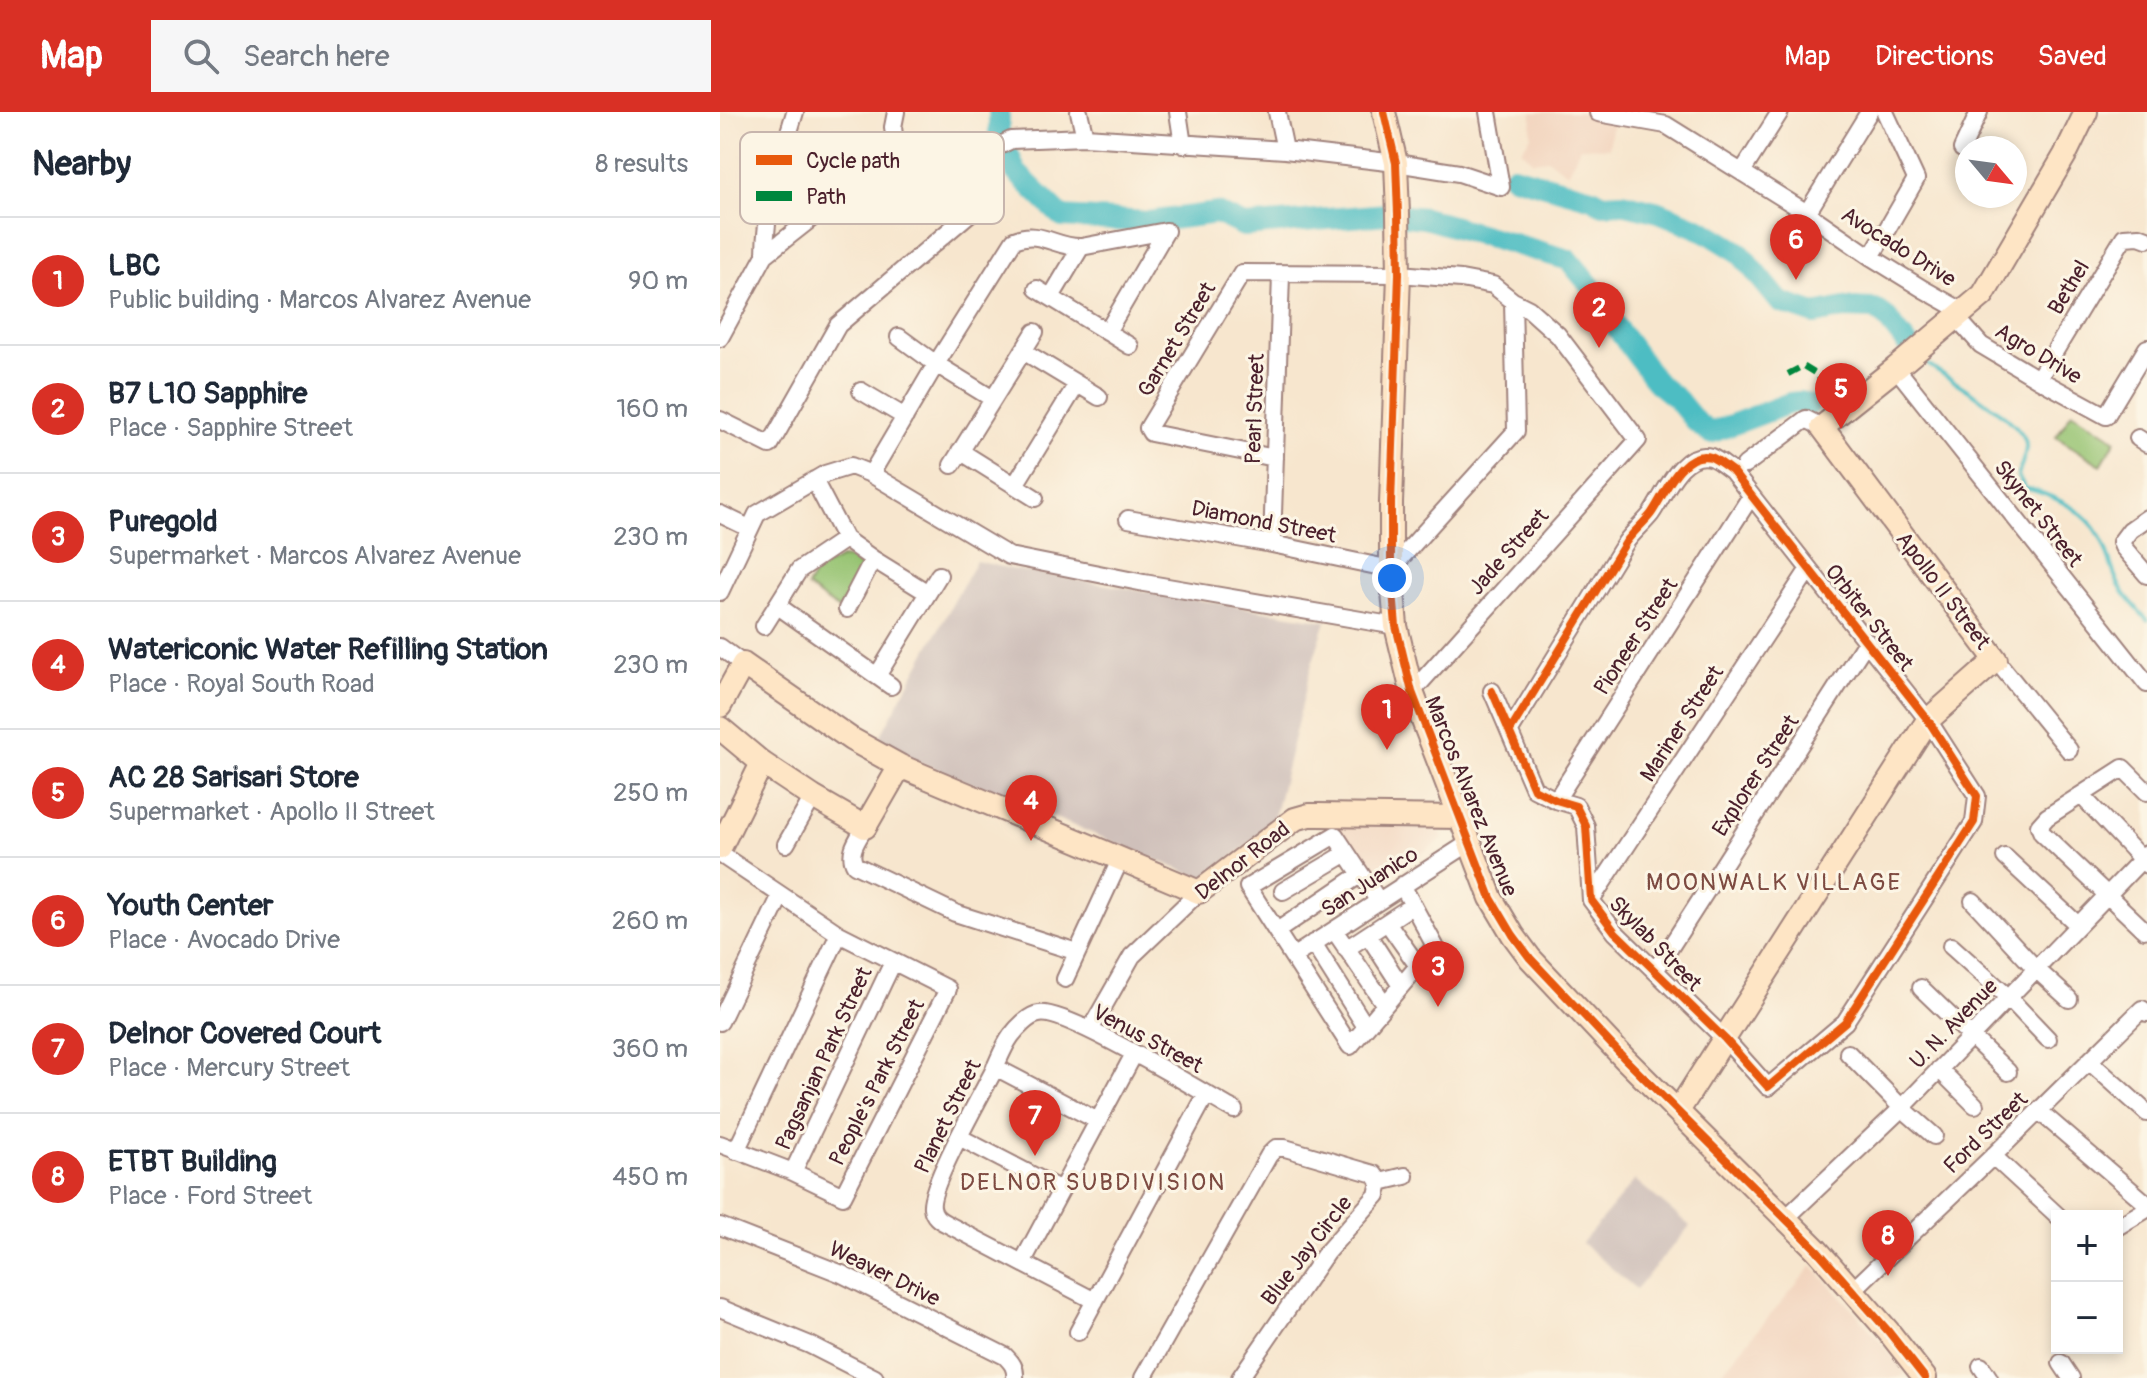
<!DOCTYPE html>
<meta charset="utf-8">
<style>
body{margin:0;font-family:Pangolin,sans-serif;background:#f6f6f7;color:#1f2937}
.controls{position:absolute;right:24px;bottom:24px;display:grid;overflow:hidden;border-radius:0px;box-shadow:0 4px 12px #0003}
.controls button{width:72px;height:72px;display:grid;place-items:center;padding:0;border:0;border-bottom:2px solid #e0e1e3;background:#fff;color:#1f2937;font:40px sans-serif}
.compass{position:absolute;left:1235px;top:24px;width:72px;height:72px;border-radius:50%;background:#fff;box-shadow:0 4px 12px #0003;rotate:119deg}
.you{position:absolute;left:672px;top:466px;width:28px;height:28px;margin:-20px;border:6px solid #fff;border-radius:50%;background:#1a73e8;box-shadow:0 0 0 12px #1a73e833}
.badge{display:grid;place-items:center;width:52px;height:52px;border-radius:50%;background:#d93025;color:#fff;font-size:26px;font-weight:700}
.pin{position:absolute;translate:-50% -66px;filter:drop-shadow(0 2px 4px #0008)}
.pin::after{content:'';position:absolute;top:42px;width:28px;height:24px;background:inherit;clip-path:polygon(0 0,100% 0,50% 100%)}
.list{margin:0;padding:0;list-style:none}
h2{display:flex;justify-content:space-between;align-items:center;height:104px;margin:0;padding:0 32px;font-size:34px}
h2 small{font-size:26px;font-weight:400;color:#747a83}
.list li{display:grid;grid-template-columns:52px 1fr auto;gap:24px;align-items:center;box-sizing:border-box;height:128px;padding:0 32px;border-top:2px solid #e0e1e3}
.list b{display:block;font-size:30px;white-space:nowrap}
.list p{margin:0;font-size:26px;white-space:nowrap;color:#747a83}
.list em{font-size:26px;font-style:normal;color:#747a83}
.icon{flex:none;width:44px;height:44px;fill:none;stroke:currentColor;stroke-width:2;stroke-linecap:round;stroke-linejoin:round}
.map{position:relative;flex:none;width:1427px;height:1266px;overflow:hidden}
header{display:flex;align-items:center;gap:48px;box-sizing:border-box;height:112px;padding:0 40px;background:#d93025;color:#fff}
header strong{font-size:38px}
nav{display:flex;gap:44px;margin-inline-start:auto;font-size:28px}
.search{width:560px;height:72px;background:#f6f6f7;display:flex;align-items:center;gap:20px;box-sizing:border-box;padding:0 28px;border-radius:0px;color:#747a83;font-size:30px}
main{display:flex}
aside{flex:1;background:#fff}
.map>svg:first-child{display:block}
</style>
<header>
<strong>Map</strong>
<div class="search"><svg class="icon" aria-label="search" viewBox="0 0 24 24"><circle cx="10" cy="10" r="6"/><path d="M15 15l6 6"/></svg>Search here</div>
<nav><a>Map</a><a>Directions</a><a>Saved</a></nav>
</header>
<main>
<aside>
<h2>Nearby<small>8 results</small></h2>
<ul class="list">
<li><span class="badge">1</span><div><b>LBC</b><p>Public building · Marcos Alvarez Avenue</p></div><em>90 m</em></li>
<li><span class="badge">2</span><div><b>B7 L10 Sapphire</b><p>Place · Sapphire Street</p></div><em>160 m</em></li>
<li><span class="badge">3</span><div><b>Puregold</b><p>Supermarket · Marcos Alvarez Avenue</p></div><em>230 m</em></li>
<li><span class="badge">4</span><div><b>Watericonic Water Refilling Station</b><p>Place · Royal South Road</p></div><em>230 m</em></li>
<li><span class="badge">5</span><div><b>AC 28 Sarisari Store</b><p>Supermarket · Apollo II Street</p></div><em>250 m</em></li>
<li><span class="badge">6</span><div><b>Youth Center</b><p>Place · Avocado Drive</p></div><em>260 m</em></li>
<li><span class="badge">7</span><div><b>Delnor Covered Court</b><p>Place · Mercury Street</p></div><em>360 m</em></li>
<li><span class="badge">8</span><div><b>ETBT Building</b><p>Place · Ford Street</p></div><em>450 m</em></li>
</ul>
</aside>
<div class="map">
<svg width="1427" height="1266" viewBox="0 0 1427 1266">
<rect width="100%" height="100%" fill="#fcf5e5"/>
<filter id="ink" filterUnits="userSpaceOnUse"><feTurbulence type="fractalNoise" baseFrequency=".0125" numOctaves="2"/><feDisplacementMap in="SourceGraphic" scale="16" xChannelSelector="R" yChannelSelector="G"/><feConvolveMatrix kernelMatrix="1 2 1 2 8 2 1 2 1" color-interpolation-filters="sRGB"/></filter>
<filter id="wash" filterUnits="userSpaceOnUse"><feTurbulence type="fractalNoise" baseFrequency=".006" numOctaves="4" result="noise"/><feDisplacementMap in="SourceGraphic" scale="32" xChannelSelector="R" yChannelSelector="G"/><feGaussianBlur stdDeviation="1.8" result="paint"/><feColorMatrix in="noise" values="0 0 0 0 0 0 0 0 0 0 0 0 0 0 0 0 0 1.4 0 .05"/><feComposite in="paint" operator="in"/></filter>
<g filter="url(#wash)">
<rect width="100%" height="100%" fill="#f7e6ce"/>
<path fill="#f2d4be" d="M 812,0 L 921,0 L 921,7 L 894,3 L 889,36 L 860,35 L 848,61 L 827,47 L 813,49 L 801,38 L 811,24 Z
M 612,712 L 719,716 L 723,727 L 651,775 Z
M 1092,1154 L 1135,1200 L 1186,1261 L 1178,1266 L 997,1266 Z"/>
<path fill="#cfc0ba" d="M 256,449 L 291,457 L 606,509 L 591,555 L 552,714 L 483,767 L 156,632 Z
M 915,1068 L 970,1114 L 916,1177 L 862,1131 Z"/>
<path fill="#95c371" stroke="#70714e" stroke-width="2" d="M 1352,300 L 1396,328 L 1381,353 L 1336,325 Z
M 121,446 L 129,447 L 141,455 L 119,498 L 87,475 L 97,458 Z"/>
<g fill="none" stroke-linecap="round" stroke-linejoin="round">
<path stroke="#4ebdc3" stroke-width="4" d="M 1200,247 C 1223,264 1297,304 1305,328 C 1309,338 1300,354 1298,365 L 1305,376 C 1329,382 1359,395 1375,416 C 1387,432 1390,456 1399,473 C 1406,486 1418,497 1427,508"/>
<path stroke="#4ebdc3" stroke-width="22" d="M 279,0 L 279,21 L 296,60 L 342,105 L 428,110 L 497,101 L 524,114 L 667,102 L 704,106 L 849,148 L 873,177 L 896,215 L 937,271 L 957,287 L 975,309 L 990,321 L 1070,291 L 1080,290 L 1089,293
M 793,64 L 872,86 L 883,92 L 902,91 L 939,100 L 985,119 L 1019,140 L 1060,190 L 1095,202 L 1124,196 L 1155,197 L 1165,204 L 1194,241"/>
</g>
</g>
<g filter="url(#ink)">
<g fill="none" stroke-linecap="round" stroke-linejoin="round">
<defs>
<path id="street" d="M 176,0 L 173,15 L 176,40
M 359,0 L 365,25
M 458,0 L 463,33
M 557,0 L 565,38
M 878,1 L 946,13 L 1087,101 L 1151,145 L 1203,177 L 1244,200
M 1242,37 L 1259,0
M 1022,60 L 1060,0
M 1087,101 L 1149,0
M 45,143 C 45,93 61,47 75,0
M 1151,145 L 1196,67 L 1165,0
M 317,177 L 410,234
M 331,185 L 361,135
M 1237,206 L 1261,233 L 1318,267 L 1386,304 L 1427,236
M 387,220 L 446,119
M 179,225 L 216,252 L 273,287
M 0,226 L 45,143 L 176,40 L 204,46 L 230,44 L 277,35 L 291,28 L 365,25 L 565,38 L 676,51 L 739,61 L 781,75 L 768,0
M 303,239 L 379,285
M 1176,256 L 1427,572
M 1318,267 L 1404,125 L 1419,124 L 1427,127
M 141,279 L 185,305
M 0,308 L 50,333 L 118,213 L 249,102 C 260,83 239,60 230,44
M 1418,326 L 1427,332
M 240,339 L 315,386
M 555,346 L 431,321 L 428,316 L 522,161 L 679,162 L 741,167 L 773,173 L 793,189 L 809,197 L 838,223 L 918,328 L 692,580
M 232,353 L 315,220
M 1025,353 L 1086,307 L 1102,315
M 151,362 L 216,252 L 294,128 C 320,117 336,136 361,135 L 446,119
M 94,368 L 125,427 L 153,447 L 208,481
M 295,373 L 357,272
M 0,402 L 29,416
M 1427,406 L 1410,418 L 1401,430 L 1403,435 L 1427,463
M 408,407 L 552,432 L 671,457 L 796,319 L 793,189
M 552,432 L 561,163
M 0,480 L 37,402 L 105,362 L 131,354 L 151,362 L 289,444 L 424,471 L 676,514
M 58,494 L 171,574
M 127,497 L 153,447
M 44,514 L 79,458 L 125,427
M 0,535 L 23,552
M 1276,548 L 1349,638
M 157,564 L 219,463
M 772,579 L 814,677 L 836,688 L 856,694 L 866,714 L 871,788 L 895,820 L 1005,927 L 1048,975 L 1125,910 L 1254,710 L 1257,684 L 1208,608 L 1012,359 C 1005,354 998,348 991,345 C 961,337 944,384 931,402 C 923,412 913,420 906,430 L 790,619
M 1361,683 L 1427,753
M 836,688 L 1031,384
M 145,715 C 139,726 127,740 135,753 L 235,801 L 357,840
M 66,732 L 93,685
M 0,742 L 119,822 L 228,877 L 123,1084 L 73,1060 L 0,1032
M 1285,745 L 1358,813
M 563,779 L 627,741
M 658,788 L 615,723 L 528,775 L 630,934 L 715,834 L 682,773
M 871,788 L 1089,457
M 1253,789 L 1316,857 L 1349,887
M 667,810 L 698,854
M 614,818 L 665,893
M 1424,818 L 1322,721 L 1319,714 L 1327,705 L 1403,656 L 1427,680
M 557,819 L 641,762
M 648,823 L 681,874
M 593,831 L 646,915
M 1231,834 L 1289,886 L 1328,927
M 626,837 L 693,793
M 574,844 L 749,731
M 935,859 L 1146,530
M 345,867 L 401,746
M 1201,876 L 1288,960
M 0,910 L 61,783
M 370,918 L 412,844 L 479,780
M 1128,941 L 1182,996 L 1214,1024
M 1369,949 L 1427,1001
M 275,955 L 378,1009
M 1219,957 L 1255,993
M 1319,999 L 1427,1092
M 239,1025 L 341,1078
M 16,1039 L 119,822
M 1273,1044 L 1338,1104
M 73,1060 L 173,850
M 660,1070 L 685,1064
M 1066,1106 L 1182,996 L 1427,742
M 0,1114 L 122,1162 L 285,1244 C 292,1251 296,1256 295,1266
M 1397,1115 L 1427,1097
M 302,1151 L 414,942
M 1133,1178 L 1273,1044 L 1422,897 L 1427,901
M 375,1189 L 227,1112 C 219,1108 213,1104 212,1095 C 209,1075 260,985 272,962 C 278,950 283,935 291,924 C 297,916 309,903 319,902 C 345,896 483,981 514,998
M 0,1196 L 90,1233 L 155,1266
M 358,1220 L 486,983
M 1341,1251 L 1351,1266
M 1261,1254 L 1269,1266
M 423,1266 L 549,1043 L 556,1036 L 565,1036 L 654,1062 L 660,1070 L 657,1083 L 606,1141 L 520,1266"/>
<path id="secondary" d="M 664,0 L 676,51 L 678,102 L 679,162 L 671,391 L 671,457 L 676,514 L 692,580 L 771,786 L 793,823 L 810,846 L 905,947 L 1097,1138 L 1168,1219 L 1205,1266
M 0,594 L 23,552 L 131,627 L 180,654 L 479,780 L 575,707 L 589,703 L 598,703 L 739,705
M 0,616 L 42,651 L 93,685 L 145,715 L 180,654
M 0,736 L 42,651
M 958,999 L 1208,608 L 1276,548 L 1102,315 L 1176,256 L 1263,183 L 1345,43 L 1366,0"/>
</defs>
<use href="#street" stroke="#a0827c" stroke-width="20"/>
<use href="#secondary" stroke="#a0827c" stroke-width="26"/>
<use href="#street" stroke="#fff" stroke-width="16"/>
<use href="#secondary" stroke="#fee5c5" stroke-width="22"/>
<path stroke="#00873e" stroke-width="6" stroke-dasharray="12 6" stroke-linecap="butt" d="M 1068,262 L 1083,254 L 1096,262 L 1125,297"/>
<defs>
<path id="cycleway" d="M 664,0 L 676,51 L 678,102 L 679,162 L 671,391 L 671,457 L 676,514 L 692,580 L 771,786 L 793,823 L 810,846 L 905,947 L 1097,1138 L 1168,1219 L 1205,1266
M 772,579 L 814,677 L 836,688 L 856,694 L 866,714 L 871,788 L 895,820 L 1005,927 L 1048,975 L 1125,910 L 1254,710 L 1257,684 L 1208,608 L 1012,359 C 1005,354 998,348 991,345 C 961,337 944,384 931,402 C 923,412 913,420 906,430 L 790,619"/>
</defs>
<use href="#cycleway" stroke="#fcf5e5" stroke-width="13"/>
<use href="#cycleway" stroke="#e8590c" stroke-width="8"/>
</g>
</g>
<g text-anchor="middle" stroke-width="6" stroke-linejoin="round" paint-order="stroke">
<g font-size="22" fill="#4a1f2b" stroke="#fcf5e5">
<text transform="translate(1179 134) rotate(32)" y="8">Avocado Drive</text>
<text transform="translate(1348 175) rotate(-59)" y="8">Bethel</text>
<text transform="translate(456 227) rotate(-59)" y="8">Garnet Street</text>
<text transform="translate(1319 241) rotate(31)" y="8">Agro Drive</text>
<text transform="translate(534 297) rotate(-88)" y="8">Pearl Street</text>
<text transform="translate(1319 401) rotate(52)" y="8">Skynet Street</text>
<text transform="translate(544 409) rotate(11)" y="8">Diamond Street</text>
<text transform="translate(788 439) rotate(-48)" y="8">Jade Street</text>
<text transform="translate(1224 478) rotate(53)" y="8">Apollo II Street</text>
<text transform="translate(1150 505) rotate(52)" y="8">Orbiter Street</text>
<text transform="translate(915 524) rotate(-57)" y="8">Pioneer Street</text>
<text transform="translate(961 611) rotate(-57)" y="8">Mariner Street</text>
<text transform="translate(1035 663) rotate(-57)" y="8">Explorer Street</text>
<text transform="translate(752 684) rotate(68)" y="8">Marcos Alvarez Avenue</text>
<text transform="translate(522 748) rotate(-38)" y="8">Delnor Road</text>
<text transform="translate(649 769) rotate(-33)" y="8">San Juanico</text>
<text transform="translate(936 831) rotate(46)" y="8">Skylab Street</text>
<text transform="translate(1233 911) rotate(-46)" y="8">U. N. Avenue</text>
<text transform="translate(428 926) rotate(28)" y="8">Venus Street</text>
<text transform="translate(103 946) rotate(-65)" y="8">Pagsanjan Park Street</text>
<text transform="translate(156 970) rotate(-63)" y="8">People's Park Street</text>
<text transform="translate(227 1004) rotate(-64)" y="8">Planet Street</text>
<text transform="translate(1265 1020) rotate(-44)" y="8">Ford Street</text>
<text transform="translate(586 1138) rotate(-52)" y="8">Blue Jay Circle</text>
<text transform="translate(165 1161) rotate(26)" y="8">Weaver Drive</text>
</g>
<g font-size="24" letter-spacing="2" fill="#7d4a41" stroke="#fcf5e5">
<text x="1054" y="778">MOONWALK VILLAGE</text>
<text x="373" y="1078">DELNOR SUBDIVISION</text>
</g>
</g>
<rect x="20" y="20" width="264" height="92" rx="12" fill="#fcf5e5" stroke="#c7b5ad" stroke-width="2"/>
<rect x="36" y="43" width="36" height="10" fill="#e8590c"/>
<rect x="36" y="79" width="36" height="10" fill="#00873e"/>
<g font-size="22" fill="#4a1f2b">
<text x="86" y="56">Cycle path</text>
<text x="86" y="92">Path</text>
</g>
</svg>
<div class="controls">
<button>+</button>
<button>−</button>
</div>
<svg class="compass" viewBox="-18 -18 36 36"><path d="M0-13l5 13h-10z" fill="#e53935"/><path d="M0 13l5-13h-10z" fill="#747a83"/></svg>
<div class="you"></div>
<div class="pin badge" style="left:667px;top:638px">1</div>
<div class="pin badge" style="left:879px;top:236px">2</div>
<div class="pin badge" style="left:718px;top:895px">3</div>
<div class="pin badge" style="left:311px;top:729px">4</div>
<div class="pin badge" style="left:1121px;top:317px">5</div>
<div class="pin badge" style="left:1076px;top:168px">6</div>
<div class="pin badge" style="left:315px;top:1044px">7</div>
<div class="pin badge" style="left:1168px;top:1164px">8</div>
</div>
</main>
